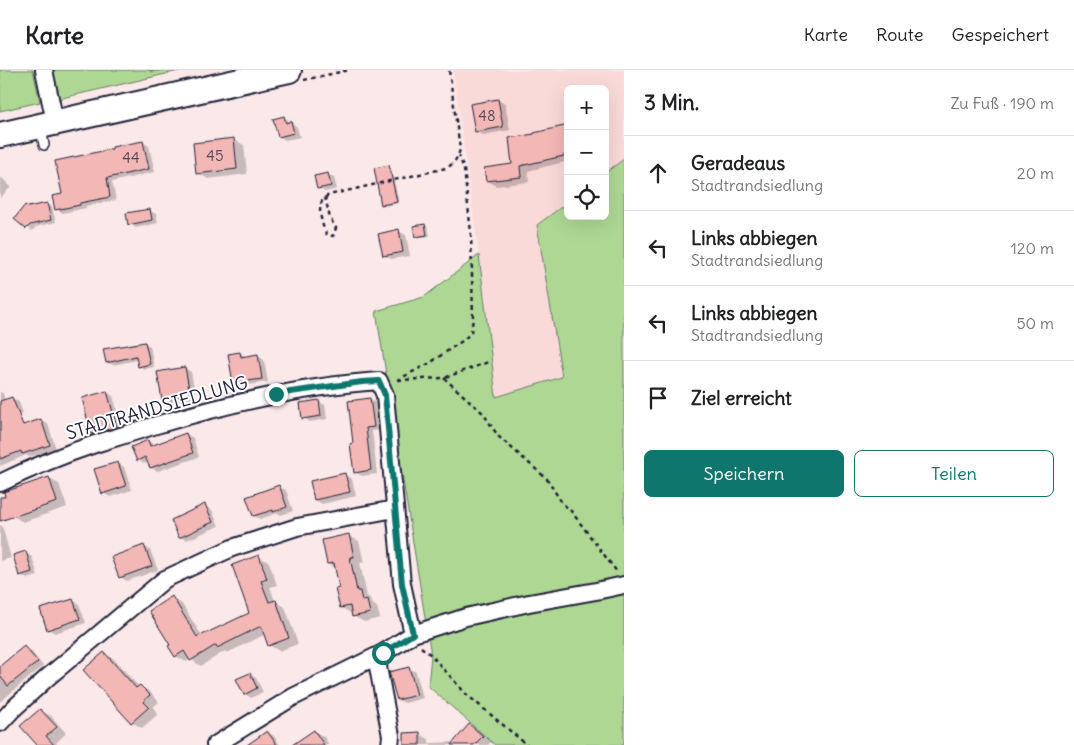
<!DOCTYPE html>
<html lang="de">
<meta charset="utf-8">
<style>
body{margin:0;font-family:Delius,sans-serif;background:#f2f2f2;color:#202124}
.controls{position:absolute;right:15px;top:15px;display:grid;overflow:hidden;border-radius:8px;box-shadow:0 5px 20px #0002}
.controls button{width:45px;height:45px;display:grid;place-items:center;padding:0;border:0;border-bottom:1px solid #e0e0e0;background:#fff;color:#202124;font:25px sans-serif}
.stop{position:absolute;width:15px;height:15px;margin:-11px;border:4px solid #0f766e;border-radius:50%;background:#fff}
.stop.end{background:#0f766e;border-color:#fff;box-shadow:0 1px 5px #0008}
.list{margin:0;padding:0;list-style:none}
h2{display:flex;justify-content:space-between;align-items:center;height:65px;margin:0;padding:0 20px;font-size:21px}
h2 small{font-size:16px;font-weight:400;color:#757577}
.list li{display:grid;grid-template-columns:32px 1fr auto;gap:15px;align-items:center;box-sizing:border-box;height:75px;padding:0 20px;border-top:1px solid #e0e0e0}
.list b{display:block;font-size:19px;white-space:nowrap}
.list p{margin:0;font-size:16px;white-space:nowrap;color:#757577}
.list em{font-size:16px;font-style:normal;color:#757577}
.actions{display:flex;gap:10px;padding:15px 20px}
.actions a{flex:1;padding:11px 0;border:1px solid #0f766e;border-radius:8px;text-align:center;font-size:18px;color:#0f766e}
.actions .main{background:#0f766e;color:#fff}
.icon{flex:none;width:28px;height:28px;fill:none;stroke:currentColor;stroke-width:2;stroke-linecap:round;stroke-linejoin:round}
.map{position:relative;flex:none;width:624px;height:675px;overflow:hidden}
header{display:flex;align-items:center;gap:30px;box-sizing:border-box;height:70px;padding:0 25px;background:#fff;border-bottom:1px solid #e0e0e0}
header strong{font-size:24px}
nav{display:flex;gap:28px;margin-inline-start:auto;font-size:18px}
main{display:flex}
aside{flex:1;background:#fff}
.map>svg:first-child{display:block}
</style>
<header>
<strong>Karte</strong>
<nav><a>Karte</a><a>Route</a><a>Gespeichert</a></nav>
</header>
<main>
<div class="map">
<svg width="624" height="675" viewBox="0 0 624 675">
<rect width="100%" height="100%" fill="#fbe9e9"/>
<filter id="ink" filterUnits="userSpaceOnUse"><feTurbulence type="fractalNoise" baseFrequency=".02" numOctaves="2"/><feDisplacementMap in="SourceGraphic" scale="10" xChannelSelector="R" yChannelSelector="G"/><feConvolveMatrix kernelMatrix="1 2 1 2 8 2 1 2 1" color-interpolation-filters="sRGB"/></filter>
<g filter="url(#ink)">
<path fill="#f9dad9" d="M 453,0 L 624,0 L 624,89 L 605,103 L 605,19 L 568,19 L 568,132 L 537,155 L 562,307 L 496,327 L 479,185 Z"/>
<path fill="#aed794" stroke="#687c68" d="M 0,0 L 33,0 L 40,32 L 0,41 Z
M 51,0 L 183,0 L 58,29 Z
M 624,89 L 624,675 L 495,675 L 428,616 L 431,585 L 376,241 L 424,227 L 479,185 L 496,327 L 562,307 L 537,155 L 568,132 L 568,146 L 605,146 L 605,103 Z"/>
<path fill="#0003" d="M 148,0 L 161,0 L 161,1 L 151,3 Z
M 498,30 L 505,34 L 510,60 L 483,65 L 476,62 Z
M 284,47 L 297,57 L 300,67 L 285,70 L 279,66 Z
M 568,56 L 568,91 L 528,101 L 529,112 L 496,116 L 487,110 L 513,96 L 535,65 Z
M 234,70 L 244,75 L 247,104 L 208,109 L 198,103 Z
M 143,72 L 149,76 L 155,102 L 112,112 L 116,130 L 86,136 L 86,138 L 63,143 L 56,139 L 64,125 Z
M 388,97 L 391,98 L 399,133 L 385,136 L 382,135 Z
M 327,104 L 334,108 L 337,119 L 325,122 L 318,118 Z
M 0,106 L 11,117 L 0,128 Z
M 47,134 L 52,137 L 56,152 L 36,157 L 32,161 L 16,148 L 29,138 Z
M 149,140 L 156,144 L 158,153 L 136,158 L 130,154 Z
M 425,155 L 428,157 L 430,166 L 419,168 L 417,166 Z
M 399,161 L 406,165 L 410,186 L 391,189 L 384,185 Z
M 145,273 L 150,276 L 154,297 L 144,299 L 139,296 L 137,290 L 113,295 L 108,292 Z
M 240,283 L 247,287 L 258,286 L 264,290 L 268,312 L 241,316 L 234,313 Z
M 185,298 L 191,302 L 196,328 L 169,333 L 163,329 Z
M 0,322 L 3,323 L 5,331 L 12,328 L 19,332 L 23,343 L 2,351 L 0,350 Z
M 107,322 L 113,326 L 123,360 L 99,367 L 92,363 Z
M 370,329 L 377,333 L 380,360 L 372,361 L 377,404 L 362,406 L 355,402 L 354,374 Z
M 318,331 L 325,335 L 327,349 L 310,352 L 304,348 Z
M 41,350 L 48,354 L 56,379 L 29,387 L 26,385 L 0,396 L 0,373 Z
M 186,364 L 193,368 L 199,387 L 158,401 L 151,398 L 149,392 L 145,394 L 138,390 L 148,371 L 155,375 Z
M 118,393 L 124,397 L 132,420 L 110,427 L 103,423 Z
M 345,405 L 352,409 L 356,426 L 322,434 L 315,430 Z
M 48,408 L 59,414 L 67,437 L 23,452 L 13,446 Z
M 279,417 L 286,420 L 293,441 L 281,445 L 278,443 L 260,449 L 254,446 Z
M 205,436 L 212,440 L 219,456 L 187,470 L 180,467 Z
M 0,455 L 2,456 L 11,488 L 0,491 Z
M 349,466 L 359,471 L 364,492 L 360,493 L 367,526 L 370,528 L 371,533 L 377,537 L 380,548 L 364,552 L 353,546 L 353,543 L 351,543 L 341,538 L 341,519 L 336,498 L 328,494 Z
M 144,476 L 150,480 L 158,500 L 127,511 L 120,507 Z
M 25,483 L 32,487 L 38,506 L 27,509 L 20,505 Z
M 259,487 L 269,492 L 277,515 L 270,517 L 275,531 L 285,537 L 298,574 L 279,581 L 269,575 L 264,565 L 227,583 L 225,581 L 201,596 L 190,589 L 186,592 L 176,586 L 172,528 L 182,534 L 202,566 L 250,543 Z
M 73,530 L 79,534 L 86,553 L 55,563 L 48,559 Z
M 24,578 L 31,581 L 43,596 L 0,632 L 0,597 Z
M 104,583 L 114,589 L 139,617 L 140,616 L 150,622 L 159,632 L 153,637 L 158,644 L 142,658 L 132,652 L 85,601 Z
M 409,598 L 416,602 L 423,628 L 405,633 L 398,630 Z
M 249,604 L 256,608 L 263,622 L 251,628 L 245,624 Z
M 40,640 L 51,646 L 66,663 L 56,673 L 58,675 L 39,675 Z
M 469,655 L 479,661 L 491,672 L 488,675 L 405,675 L 419,664 L 429,669 L 429,673 L 455,672 Z
M 314,661 L 324,667 L 329,675 L 298,675 Z
M 267,662 L 274,666 L 280,675 L 259,675 Z"/>
<path fill="#f3b7b5" stroke="#22223b" d="M 498,29 L 503,57 L 475,62 L 470,34 Z
M 284,46 L 286,53 L 291,51 L 294,63 L 278,67 L 273,49 Z
M 568,55 L 568,85 L 520,96 L 521,107 L 486,111 L 484,98 L 512,94 L 509,68 L 534,64 L 534,63 Z
M 234,68 L 237,99 L 196,104 L 193,73 Z
M 143,71 L 149,99 L 107,108 L 110,127 L 80,133 L 80,135 L 55,140 L 52,126 L 62,124 L 55,91 L 112,79 L 112,77 Z
M 389,95 L 397,132 L 381,135 L 374,98 Z
M 328,103 L 331,116 L 317,119 L 314,106 Z
M 47,133 L 51,150 L 30,155 L 26,159 L 14,149 L 25,135 L 28,137 Z
M 150,139 L 152,150 L 128,155 L 126,143 Z
M 425,154 L 427,165 L 415,167 L 413,156 Z
M 399,159 L 403,182 L 383,186 L 378,164 Z
M 145,272 L 150,294 L 138,297 L 136,286 L 106,293 L 103,279 Z
M 240,282 L 241,287 L 258,284 L 262,309 L 233,313 L 228,284 Z
M 185,297 L 190,324 L 162,330 L 157,302 Z
M 107,321 L 117,357 L 91,364 L 82,328 Z
M 12,327 L 23,355 L 41,349 L 50,375 L 22,384 L 21,381 L 0,389 L 0,331 Z
M 370,328 L 374,357 L 366,358 L 371,400 L 354,403 L 350,374 L 353,373 L 348,331 Z
M 319,330 L 321,346 L 302,349 L 300,333 Z
M 186,363 L 193,383 L 150,398 L 145,387 L 137,391 L 131,377 L 148,370 L 150,376 Z
M 118,392 L 126,416 L 102,424 L 94,399 Z
M 345,403 L 350,422 L 314,430 L 310,411 Z
M 49,407 L 57,432 L 0,451 L 0,427 L 5,427 L 4,422 Z
M 279,415 L 287,437 L 273,442 L 273,440 L 253,446 L 246,427 Z
M 205,434 L 213,452 L 179,468 L 171,450 Z
M 349,464 L 354,487 L 350,487 L 357,521 L 360,521 L 362,531 L 367,530 L 370,543 L 352,547 L 350,536 L 340,538 L 335,519 L 339,518 L 334,493 L 327,494 L 322,470 Z
M 144,475 L 152,496 L 119,508 L 111,487 Z
M 26,481 L 32,502 L 19,506 L 13,485 Z
M 259,485 L 267,509 L 261,511 L 269,532 L 276,530 L 289,568 L 268,576 L 261,556 L 217,578 L 216,575 L 190,591 L 184,581 L 175,587 L 168,576 L 170,575 L 149,541 L 172,526 L 197,567 L 201,564 L 202,565 L 249,543 L 232,495 Z
M 73,529 L 80,549 L 47,560 L 40,539 Z
M 24,576 L 38,592 L 8,616 L 0,606 L 0,596 Z
M 104,582 L 136,618 L 140,615 L 150,625 L 143,631 L 149,637 L 131,653 L 83,600 Z
M 409,597 L 417,625 L 397,630 L 389,602 Z
M 250,603 L 257,618 L 244,625 L 236,609 Z
M 40,639 L 57,657 L 46,666 L 54,675 L 37,675 L 20,656 Z
M 469,654 L 483,666 L 474,675 L 451,675 Z
M 314,660 L 324,675 L 292,675 Z
M 267,661 L 277,675 L 247,675 Z
M 420,662 L 420,675 L 404,675 L 404,663 Z"/>
<g fill="none" stroke-linecap="round" stroke-linejoin="round">
<defs>
<path id="service" d="M 41,58 L 44,75"/>
<path id="minor" d="M 44,0 L 55,52
M 0,413 C 31,398 62,385 95,374 C 114,368 134,362 153,356 C 226,334 303,316 379,311 L 385,325 L 402,514 L 413,564
M 383,583 L 379,590 L 378,597 L 391,666 L 390,675
M 0,653 L 13,639 L 48,607 L 165,509 L 232,478 L 297,457 L 395,439
M 215,675 L 293,627 L 383,583 L 413,564 L 466,547 L 529,533 L 596,521 L 624,515"/>
<path id="secondary" d="M 0,65 L 289,0"/>
</defs>
<use href="#service" stroke="#22223b" stroke-width="12"/>
<use href="#minor" stroke="#22223b" stroke-width="20"/>
<use href="#secondary" stroke="#22223b" stroke-width="28"/>
<path stroke="#22223b" stroke-width="2.5" stroke-dasharray="4 4" stroke-linecap="butt" d="M 304,10 L 349,0
M 325,127 L 330,148 L 336,158 L 333,166 L 327,165 C 323,159 318,141 321,134 C 322,129 325,127 329,125 L 446,98 C 454,94 458,88 460,79 L 449,0
M 444,308 L 483,343 L 498,366 L 547,409 L 562,433 L 571,441 L 617,502
M 397,310 L 430,293 L 465,269 L 471,262 L 473,248 L 471,163 L 464,99 L 459,86
M 398,310 L 444,308 L 491,291
M 421,577 L 431,585 L 466,624 L 527,675"/>
<use href="#service" stroke="#fff" stroke-width="9"/>
<use href="#minor" stroke="#fff" stroke-width="16"/>
<use href="#secondary" stroke="#fff" stroke-width="24"/>
</g>
</g>
<g fill="none" stroke-linecap="round" stroke-linejoin="round" filter="url(#ink)">
<path stroke="#0f766e" stroke-width="6" d="M 276,324 L 362,312 L 379,311 L 385,325 L 402,514 L 413,564 L 383,583"/>
</g>
<g text-anchor="middle" stroke-width="4" stroke-linejoin="round" paint-order="stroke">
<g font-size="15" fill="#56475a">
<text x="487" y="51">48</text>
<text x="215" y="91">45</text>
<text x="131" y="93">44</text>
</g>
<g font-size="18" fill="#22223b" stroke="#fff">
<text transform="translate(157 338) rotate(-16)" y="6">STADTRANDSIEDLUNG</text>
</g>
</g>
</svg>
<div class="controls">
<button>+</button>
<button>−</button>
<button><svg class="icon" aria-label="locate" viewBox="0 0 24 24"><circle cx="12" cy="12" r="6"/><path d="M12 2v4M12 18v4M2 12h4M18 12h4"/></svg></button>
</div>
<div class="stop" style="left:383px;top:583px"></div>
<div class="stop end" style="left:276px;top:324px"></div>
</div>
<aside>
<h2>3 Min.<small>Zu Fuß · 190 m</small></h2>
<ul class="list">
<li><svg class="icon" aria-label="ahead" viewBox="0 0 24 24"><path d="M12 20V5M6 11l6-6 6 6"/></svg><div><b>Geradeaus</b><p>Stadtrandsiedlung</p></div><em>20 m</em></li>
<li><svg class="icon" aria-label="left" viewBox="0 0 24 24"><path d="M17 20v-9H6M10 6l-5 5 5 5"/></svg><div><b>Links abbiegen</b><p>Stadtrandsiedlung</p></div><em>120 m</em></li>
<li><svg class="icon" aria-label="left" viewBox="0 0 24 24"><path d="M17 20v-9H6M10 6l-5 5 5 5"/></svg><div><b>Links abbiegen</b><p>Stadtrandsiedlung</p></div><em>50 m</em></li>
<li><svg class="icon" aria-label="arrive" viewBox="0 0 24 24"><path d="M6 21V4h12l-3 4 3 4H6"/></svg><div><b>Ziel erreicht</b></div></li>
</ul>
<div class="actions"><a class="main">Speichern</a><a>Teilen</a></div>
</aside>
</main>
